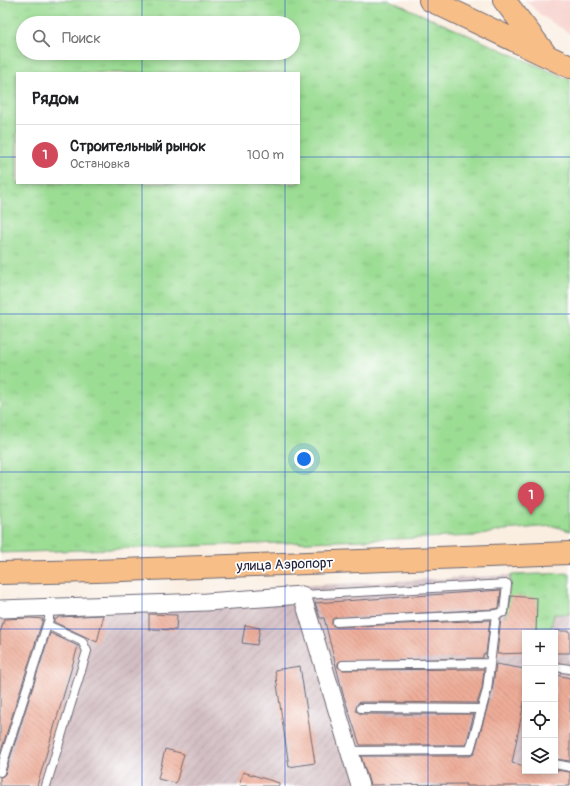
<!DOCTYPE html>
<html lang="ru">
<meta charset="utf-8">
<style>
body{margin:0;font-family:Pangolin,sans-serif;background:#f2f2f2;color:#202124}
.controls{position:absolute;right:12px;bottom:12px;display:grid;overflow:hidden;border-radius:0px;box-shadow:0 2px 6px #0003}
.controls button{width:36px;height:36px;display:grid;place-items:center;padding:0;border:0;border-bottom:1px solid #e0e0e0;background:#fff;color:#202124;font:20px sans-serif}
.you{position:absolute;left:304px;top:459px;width:14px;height:14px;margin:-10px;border:3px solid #fff;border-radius:50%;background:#1a73e8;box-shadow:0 0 0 6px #1a73e833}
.badge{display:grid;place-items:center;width:26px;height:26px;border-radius:50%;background:#d1495b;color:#fff;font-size:13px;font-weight:700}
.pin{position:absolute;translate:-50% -33px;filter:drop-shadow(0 1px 2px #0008)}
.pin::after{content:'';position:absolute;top:21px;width:14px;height:12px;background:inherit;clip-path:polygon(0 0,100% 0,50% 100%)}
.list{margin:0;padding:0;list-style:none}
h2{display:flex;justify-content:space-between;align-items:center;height:52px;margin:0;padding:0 16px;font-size:17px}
h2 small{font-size:13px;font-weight:400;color:#757577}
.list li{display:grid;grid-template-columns:26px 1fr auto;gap:12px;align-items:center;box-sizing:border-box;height:60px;padding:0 16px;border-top:1px solid #e0e0e0}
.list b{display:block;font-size:15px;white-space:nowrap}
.list p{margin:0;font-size:13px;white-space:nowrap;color:#757577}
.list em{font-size:13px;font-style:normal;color:#757577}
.icon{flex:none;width:22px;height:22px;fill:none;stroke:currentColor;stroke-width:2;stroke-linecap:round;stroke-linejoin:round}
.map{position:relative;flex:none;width:570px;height:786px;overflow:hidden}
.search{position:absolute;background:#fff;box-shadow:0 2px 6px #0003;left:16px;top:16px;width:284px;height:44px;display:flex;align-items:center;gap:10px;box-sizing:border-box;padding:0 14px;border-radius:22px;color:#757577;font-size:15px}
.panel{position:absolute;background:#fff;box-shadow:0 2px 6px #0003;left:16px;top:72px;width:284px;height:112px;border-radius:0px}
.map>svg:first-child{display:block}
</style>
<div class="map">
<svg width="570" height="786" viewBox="0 0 570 786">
<defs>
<pattern id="industrial-furrows" width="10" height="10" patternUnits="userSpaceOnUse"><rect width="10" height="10" fill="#d2bec2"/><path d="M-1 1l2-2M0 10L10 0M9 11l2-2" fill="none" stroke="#b4a3a8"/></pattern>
<pattern id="grass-tufts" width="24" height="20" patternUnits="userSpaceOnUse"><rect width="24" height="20" fill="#9cdd94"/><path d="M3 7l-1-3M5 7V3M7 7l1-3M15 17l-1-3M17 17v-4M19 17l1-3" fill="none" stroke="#86bd80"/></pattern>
<pattern id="building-back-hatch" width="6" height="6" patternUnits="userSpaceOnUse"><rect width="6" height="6" fill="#edac98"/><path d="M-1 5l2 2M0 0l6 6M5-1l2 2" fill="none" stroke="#cb9484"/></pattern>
</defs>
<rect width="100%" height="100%" fill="#fff"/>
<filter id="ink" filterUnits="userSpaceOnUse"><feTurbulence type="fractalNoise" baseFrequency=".025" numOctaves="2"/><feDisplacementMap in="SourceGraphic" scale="8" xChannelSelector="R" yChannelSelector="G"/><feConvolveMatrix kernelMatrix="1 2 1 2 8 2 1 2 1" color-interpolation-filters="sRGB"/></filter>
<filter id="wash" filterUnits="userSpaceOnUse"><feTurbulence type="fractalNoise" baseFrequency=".012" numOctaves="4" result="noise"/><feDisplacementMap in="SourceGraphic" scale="16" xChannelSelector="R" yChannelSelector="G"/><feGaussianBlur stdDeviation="0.9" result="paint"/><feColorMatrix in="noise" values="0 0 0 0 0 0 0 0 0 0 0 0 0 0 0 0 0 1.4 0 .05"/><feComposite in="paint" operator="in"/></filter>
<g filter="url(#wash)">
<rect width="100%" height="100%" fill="#faeee1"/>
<path fill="#f7d0cb" d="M 525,0 L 570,0 L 570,34 L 541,15 Z"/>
<path fill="url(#industrial-furrows)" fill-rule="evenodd" d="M 511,575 L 505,621 L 551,628 L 554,614 L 570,614 L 570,786 L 0,786 L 0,612 L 105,613 L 296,586 ZM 525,633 L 555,633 L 555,771 L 525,771 Z"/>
<path fill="url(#grass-tufts)" stroke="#5f8068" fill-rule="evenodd" d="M 0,0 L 389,0 L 570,80 L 570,531 L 553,526 L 504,530 L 477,536 L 0,553 ZM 23,23 L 293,23 L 293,53 L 23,53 ZM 17,73 L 299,73 L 299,183 L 17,183 Z
M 570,573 L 570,614 L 554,614 L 551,628 L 539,628 L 505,621 L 511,575 Z"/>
<g id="blocks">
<path fill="url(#building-back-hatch)" d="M 501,590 L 499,608 L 495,609 L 334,618 L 332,620 L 332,625 L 337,627 L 490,620 L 486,654 L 483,654 L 483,658 L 340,661 L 338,663 L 338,667 L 343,670 L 484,669 L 482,689 L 477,703 L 361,702 L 358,703 L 356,708 L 356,711 L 361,714 L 474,714 L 466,745 L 360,745 L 343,694 L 324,618 L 320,618 L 315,603 Z
M 511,596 L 537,598 L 536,633 L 525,633 L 525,653 L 497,654 L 501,618 L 508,615 Z
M 149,614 L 177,615 L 176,630 L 149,629 Z
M 104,615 L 97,642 L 54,622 L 54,619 L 57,619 L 58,617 Z
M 31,618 L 43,619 L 0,754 L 0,633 L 4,619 Z
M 245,625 L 260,628 L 257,645 L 242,643 Z
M 555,631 L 570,631 L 570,653 L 555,653 Z
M 50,633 L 78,646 L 37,786 L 0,786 L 0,777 L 3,776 L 5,774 Z
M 496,664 L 525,669 L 525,698 L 512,763 L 525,766 L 525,771 L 555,771 L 555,770 L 570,772 L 570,786 L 465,786 L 466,784 L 370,785 L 361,756 L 470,756 L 474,754 L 492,691 Z
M 300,666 L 315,763 L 289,767 L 275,670 Z
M 557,675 L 570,678 L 570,761 L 555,759 L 555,684 Z
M 165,749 L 184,754 L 176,783 L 158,779 Z
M 243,772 L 279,783 L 279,786 L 239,786 Z"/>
</g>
</g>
<g filter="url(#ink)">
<use href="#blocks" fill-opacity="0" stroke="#6e6975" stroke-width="1"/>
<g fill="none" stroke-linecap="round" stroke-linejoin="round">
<defs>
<path id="lane" d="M 302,595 L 507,584 L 504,612 L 496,614 L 487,690 L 470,750 L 350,751
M 337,622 L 496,614
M 343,665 L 490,663
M 555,667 L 570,669
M 361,708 L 481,709
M 555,764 L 570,767
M 0,772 L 49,619 L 49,607
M 46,786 L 87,651 L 82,641 L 47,625"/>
<path id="street" d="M 0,609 L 206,602 L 302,595 L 360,786"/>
<path id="primary" d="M 430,0 L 570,67
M 504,0 L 544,52
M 0,573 L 96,571 L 570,553"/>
</defs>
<use href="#lane" stroke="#6e6975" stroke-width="10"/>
<use href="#street" stroke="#6e6975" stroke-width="19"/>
<use href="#primary" stroke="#6e6975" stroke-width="24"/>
<use href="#lane" stroke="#fff" stroke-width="8"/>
<use href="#street" stroke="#fff" stroke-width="17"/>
<use href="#primary" stroke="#f7be87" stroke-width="22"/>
</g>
</g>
<path fill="none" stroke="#1d4ed8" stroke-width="1" stroke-opacity="0.55" d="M 142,0 L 142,23M 285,0 L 285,23M 428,0 L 428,786M 142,53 L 142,73M 285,53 L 285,73M 0,157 L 17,157M 299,157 L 570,157M 142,183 L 142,786M 285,183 L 285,786M 0,314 L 570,314M 0,472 L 570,472M 0,629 L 570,629"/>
<g text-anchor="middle" stroke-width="3.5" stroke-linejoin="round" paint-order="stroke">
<g font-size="14" fill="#22223b" stroke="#fff">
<text transform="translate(285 564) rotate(-2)" y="5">улица Аэропорт</text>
</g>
</g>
</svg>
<div class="controls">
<button>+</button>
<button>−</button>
<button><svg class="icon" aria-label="locate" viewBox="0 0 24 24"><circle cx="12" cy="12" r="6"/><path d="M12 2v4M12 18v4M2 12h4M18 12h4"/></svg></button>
<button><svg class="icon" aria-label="layers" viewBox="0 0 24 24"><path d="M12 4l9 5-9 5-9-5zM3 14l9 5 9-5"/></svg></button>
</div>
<div class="you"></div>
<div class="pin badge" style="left:531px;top:515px">1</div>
<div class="search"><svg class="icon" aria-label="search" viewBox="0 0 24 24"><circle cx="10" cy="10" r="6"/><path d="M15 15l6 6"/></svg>Поиск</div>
<section class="panel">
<h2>Рядом<small></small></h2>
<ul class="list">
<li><span class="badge">1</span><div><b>Строительный рынок</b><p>Остановка</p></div><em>100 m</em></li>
</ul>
</section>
</div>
